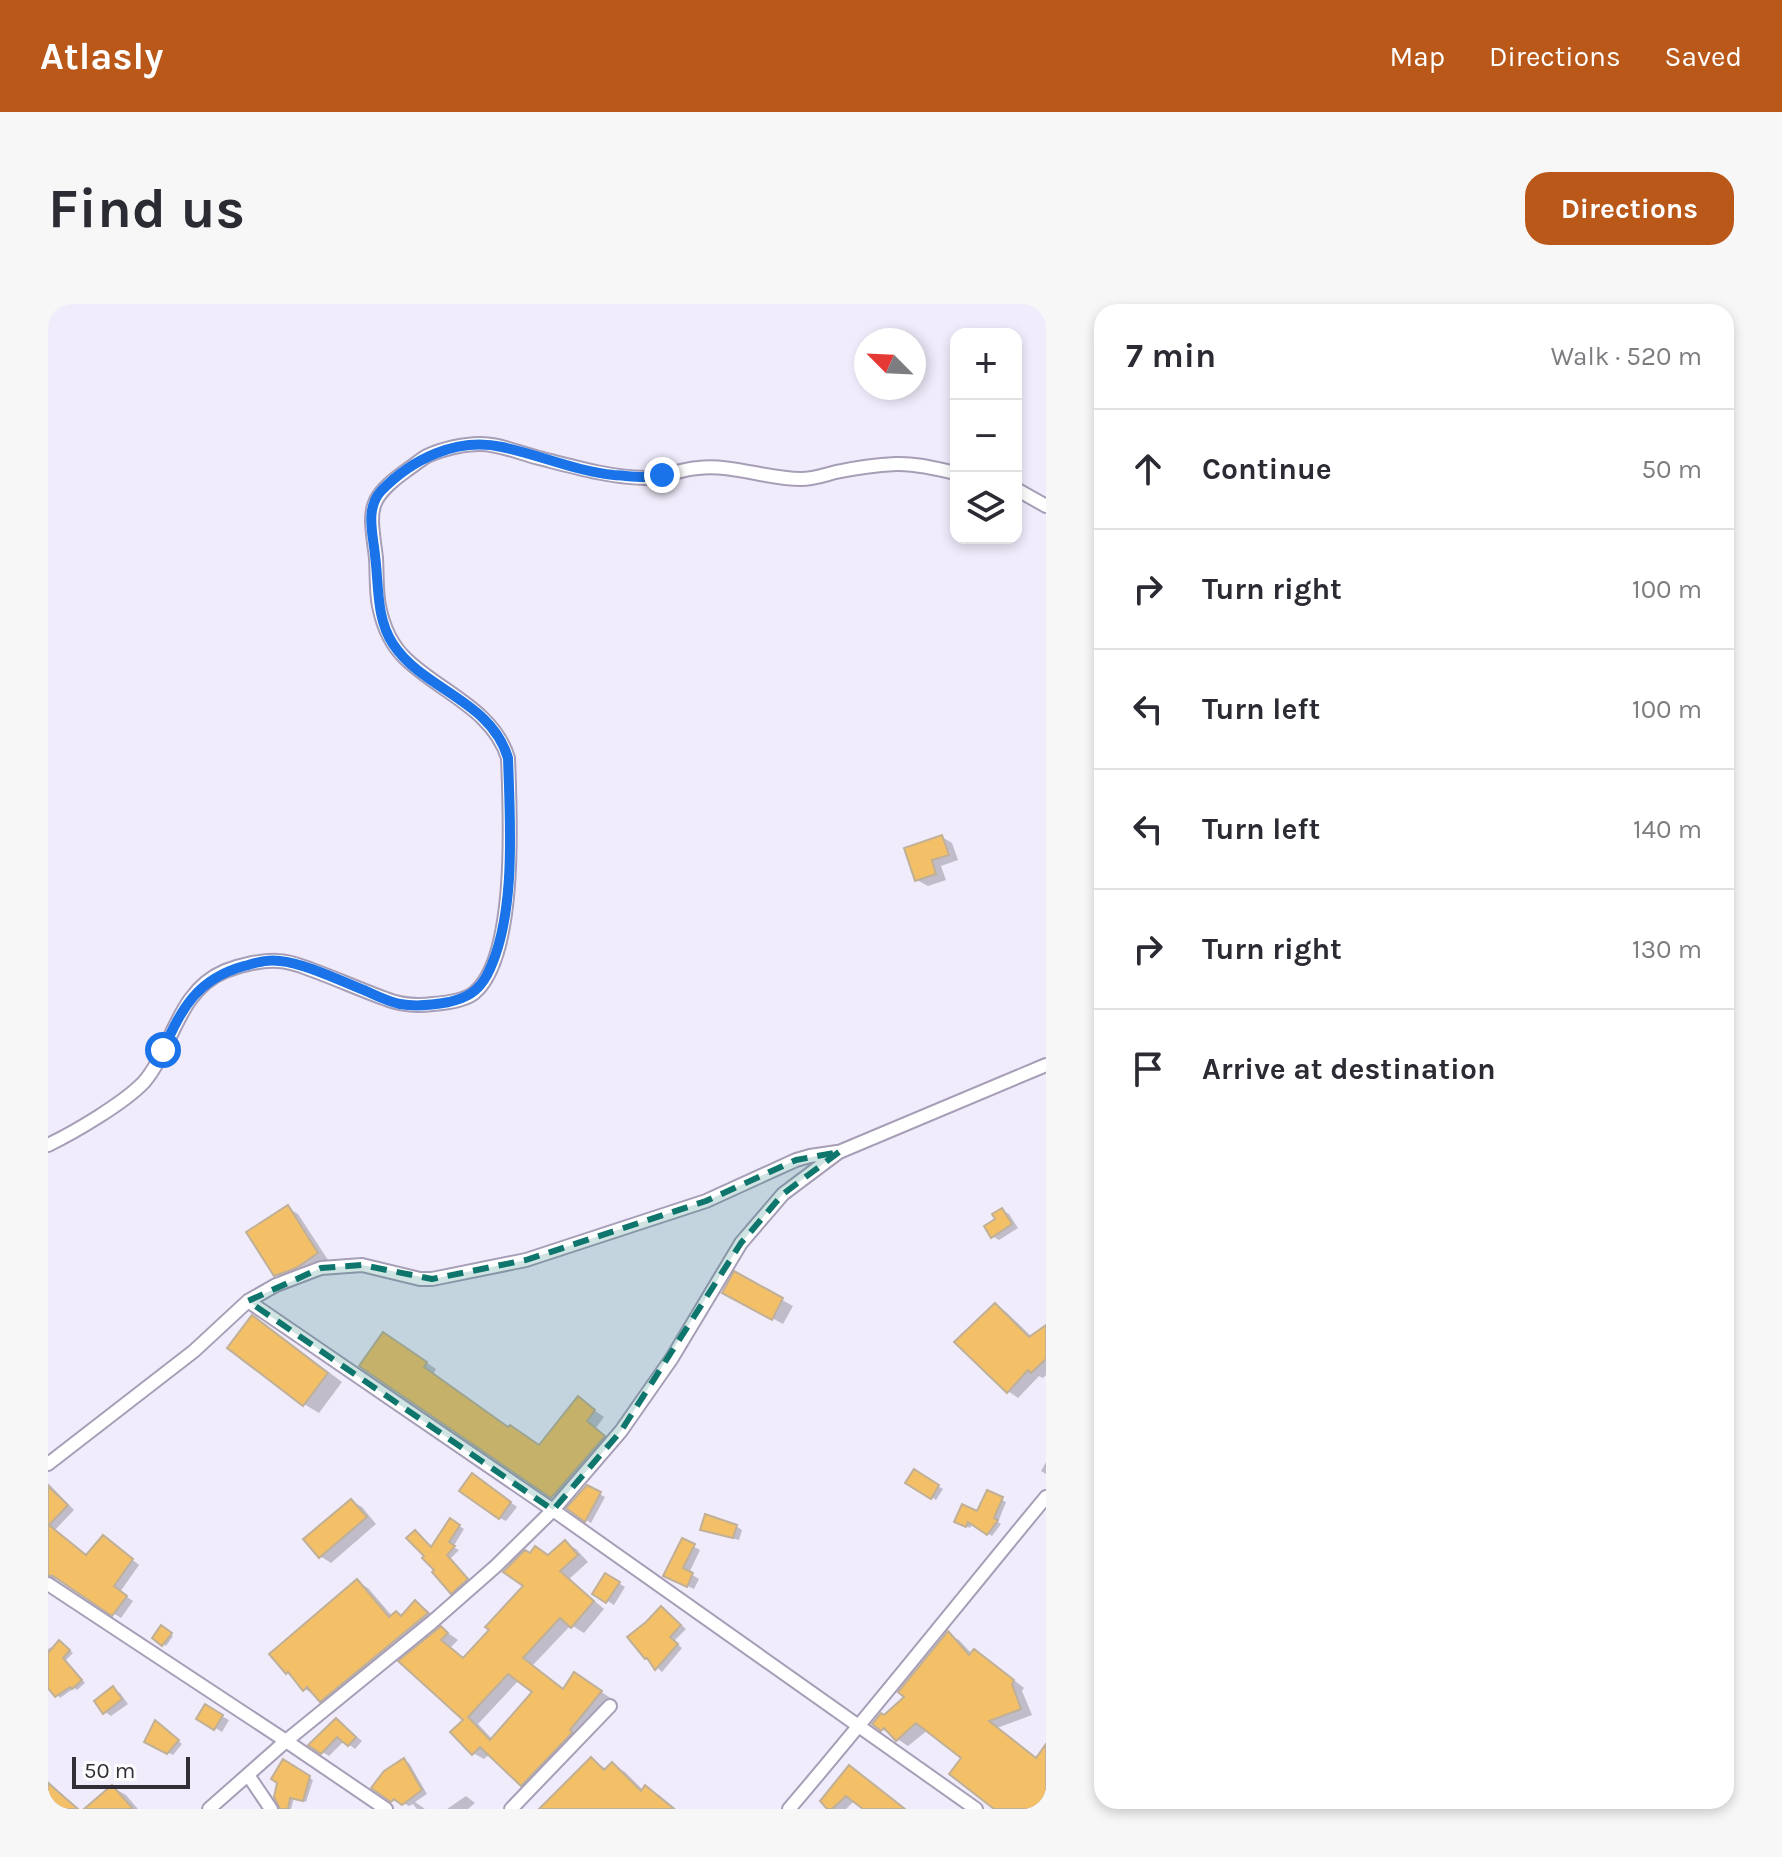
<!DOCTYPE html>
<meta charset="utf-8">
<style>
body{margin:0;font-family:Karla,sans-serif;background:#f7f7f7;color:#2b2b33}
.controls{position:absolute;right:24px;top:24px;display:grid;overflow:hidden;border-radius:16px;box-shadow:0 4px 12px #0003}
.controls button{width:72px;height:72px;display:grid;place-items:center;padding:0;border:0;border-bottom:2px solid #e1e1e2;background:#fff;color:#2b2b33;font:40px sans-serif}
.compass{position:absolute;left:806px;top:24px;width:72px;height:72px;border-radius:50%;background:#fff;box-shadow:0 4px 12px #0003;rotate:294deg}
.scale{position:absolute;left:24px;bottom:20px;width:118px;box-sizing:border-box;padding-left:8px;border:4px solid #322e38;border-top:0;font-size:22px;line-height:28px;white-space:nowrap;color:#322e38;-webkit-text-stroke:6px #fcfcfc;paint-order:stroke}
.stop{position:absolute;width:24px;height:24px;margin:-18px;border:6px solid #1a73e8;border-radius:50%;background:#fff}
.stop.end{background:#1a73e8;border-color:#fff;box-shadow:0 2px 8px #0008}
.list{margin:0;padding:0;list-style:none}
h2{display:flex;justify-content:space-between;align-items:center;height:104px;margin:0;padding:0 32px;font-size:34px}
h2 small{font-size:26px;font-weight:400;color:#7c7c81}
.list li{display:grid;grid-template-columns:52px 1fr auto;gap:24px;align-items:center;box-sizing:border-box;height:120px;padding:0 32px;border-top:2px solid #e1e1e2}
.list b{display:block;font-size:30px;white-space:nowrap}
.list em{font-size:26px;font-style:normal;color:#7c7c81}
.icon{flex:none;width:44px;height:44px;fill:none;stroke:currentColor;stroke-width:2;stroke-linecap:round;stroke-linejoin:round}
.map{position:relative;flex:none;width:998px;height:1505px;overflow:hidden;border-radius:24px}
header{display:flex;align-items:center;gap:48px;box-sizing:border-box;height:112px;padding:0 40px;background:#b95819;color:#fff}
header strong{font-size:38px}
nav{display:flex;gap:44px;margin-inline-start:auto;font-size:28px}
.intro{display:flex;align-items:center;justify-content:space-between;box-sizing:border-box;height:192px;padding:0 48px}
h1{margin:0;font-size:56px}
.button{padding:20px 36px;border-radius:24px;background:#b95819;color:#fff;font-size:28px;font-weight:700}
main{display:flex;gap:48px;padding:0 48px}
aside{flex:1;background:#fff;border-radius:24px;box-shadow:0 4px 12px #0003}
.map>svg:first-child{display:block}
</style>
<header>
<strong>Atlasly</strong>
<nav><a>Map</a><a>Directions</a><a>Saved</a></nav>
</header>
<div class="intro"><h1>Find us</h1><a class="button">Directions</a></div>
<main>
<div class="map">
<svg width="998" height="1505" viewBox="0 0 998 1505">
<rect width="100%" height="100%" fill="#f1ecfc"/>
<path fill="#0003" fill-rule="evenodd" d="M 894,533 L 904,539 L 910,556 L 893,562 L 898,576 L 880,582 L 869,576 Z
M 240,904 L 250,910 L 280,956 L 260,969 L 239,977 L 228,970 Z
M 954,906 L 961,910 L 970,924 L 951,936 L 944,932 Z
M 687,970 L 745,1002 L 735,1020 L 677,988 Z
M 947,1001 L 958,1008 L 984,1033 L 998,1023 L 998,1071 L 995,1074 L 991,1072 L 970,1094 L 960,1087 Z
M 205,1014 L 219,1022 L 294,1078 L 271,1109 L 256,1100 L 182,1044 Z
M 346,1036 L 388,1065 L 385,1071 L 461,1125 L 492,1143 L 530,1095 L 556,1113 L 548,1124 L 566,1139 L 515,1198 L 314,1062 Z
M 998,1158 L 998,1170 L 993,1167 Z
M 866,1168 L 895,1185 L 888,1196 L 860,1178 Z
M 431,1176 L 469,1203 L 458,1217 L 452,1214 Z
M 0,1179 L 26,1206 L 7,1226 L 39,1252 L 62,1238 L 91,1261 L 72,1288 L 85,1297 L 73,1314 L 9,1274 L 4,1276 L 0,1273 Z
M 539,1183 L 557,1193 L 543,1219 L 521,1204 Z
M 940,1189 L 958,1198 L 950,1218 L 953,1220 L 944,1232 L 925,1219 L 922,1224 L 908,1217 L 930,1210 Z
M 303,1197 L 314,1203 L 328,1220 L 283,1259 L 272,1252 Z
M 403,1217 L 416,1225 L 405,1243 L 411,1246 L 402,1255 L 424,1278 L 409,1291 L 404,1288 L 378,1252 L 368,1228 L 385,1244 Z
M 688,1222 L 694,1226 L 691,1236 L 661,1228 L 655,1225 Z
M 635,1237 L 652,1246 L 641,1269 L 651,1275 L 646,1285 L 624,1275 Z
M 517,1239 L 528,1245 L 540,1258 L 521,1275 L 556,1305 L 536,1329 L 523,1321 L 485,1361 L 516,1386 L 537,1377 L 564,1395 L 485,1486 L 474,1480 L 442,1450 L 436,1455 L 425,1449 L 418,1416 L 353,1358 L 393,1324 L 410,1336 L 403,1343 L 417,1355 L 443,1326 L 501,1253 ZM 471,1376 L 486,1388 L 445,1436 L 430,1420 Z
M 558,1271 L 577,1283 L 566,1301 L 547,1289 Z
M 309,1278 L 320,1284 L 345,1313 L 349,1309 L 355,1313 L 368,1299 L 378,1305 L 390,1316 L 284,1402 L 257,1385 L 246,1373 L 239,1368 Z
M 619,1308 L 638,1325 L 626,1337 L 634,1344 L 614,1368 L 598,1354 Z
M 114,1324 L 125,1332 L 118,1342 L 107,1334 Z
M 900,1330 L 911,1336 L 924,1350 L 926,1347 L 938,1354 L 976,1384 L 974,1387 L 984,1411 L 949,1424 L 989,1455 L 998,1444 L 998,1505 L 949,1505 L 916,1454 L 880,1426 L 860,1442 L 834,1425 L 837,1413 L 858,1393 Z
M 12,1339 L 25,1349 L 17,1357 L 37,1379 L 29,1386 L 26,1384 L 12,1394 L 0,1380 L 0,1345 Z
M 65,1385 L 72,1389 L 80,1400 L 63,1412 L 57,1408 Z
M 158,1403 L 181,1416 L 174,1428 L 151,1414 Z
M 113,1421 L 134,1440 L 125,1451 L 98,1437 Z
M 295,1421 L 314,1437 L 307,1445 L 296,1437 L 281,1452 L 263,1441 Z
M 544,1455 L 559,1466 L 564,1460 L 577,1468 L 596,1487 L 598,1484 L 611,1491 L 628,1505 L 493,1505 Z
M 356,1456 L 361,1459 L 379,1490 L 367,1498 L 377,1505 L 369,1505 L 365,1500 L 361,1502 L 352,1497 L 350,1499 L 326,1483 Z
M 236,1458 L 265,1476 L 258,1498 L 246,1494 L 243,1505 L 234,1505 Z
M 801,1463 L 857,1505 L 818,1505 L 807,1496 L 798,1505 L 782,1505 Z
M 0,1477 L 28,1503 L 26,1505 L 0,1505 Z
M 64,1483 L 78,1491 L 90,1505 L 39,1505 Z
M 418,1492 L 427,1499 L 420,1505 L 399,1505 Z"/>
<path fill="#f3c068" stroke="#c0b098" stroke-width="2" fill-rule="evenodd" d="M 894,531 L 901,551 L 884,556 L 888,570 L 867,577 L 856,544 Z
M 240,901 L 270,949 L 248,964 L 226,972 L 198,928 Z
M 954,904 L 964,920 L 943,934 L 936,922 L 947,915 L 944,910 Z
M 686,967 L 735,994 L 724,1016 L 674,989 Z
M 947,999 L 981,1033 L 998,1021 L 998,1055 L 983,1069 L 980,1066 L 959,1089 L 906,1038 Z
M 204,1011 L 280,1069 L 255,1102 L 179,1044 Z
M 335,1028 L 379,1058 L 376,1063 L 460,1123 L 462,1121 L 491,1141 L 530,1092 L 547,1106 L 539,1117 L 557,1132 L 503,1194 L 311,1062 Z
M 866,1165 L 891,1181 L 883,1195 L 857,1179 Z
M 424,1169 L 463,1198 L 451,1215 L 411,1187 Z
M 539,1181 L 553,1188 L 537,1218 L 518,1204 Z
M 0,1182 L 20,1201 L 1,1221 L 38,1251 L 55,1231 L 85,1255 L 66,1282 L 79,1292 L 64,1312 L 5,1272 L 0,1271 Z
M 939,1186 L 955,1193 L 946,1214 L 950,1216 L 939,1231 L 920,1218 L 918,1223 L 906,1218 L 914,1200 L 929,1207 Z
M 303,1195 L 319,1213 L 271,1254 L 255,1235 Z
M 657,1210 L 689,1221 L 685,1234 L 652,1226 Z
M 402,1214 L 412,1221 L 401,1238 L 407,1242 L 399,1251 L 420,1275 L 403,1290 L 384,1268 L 386,1266 L 374,1254 L 376,1252 L 358,1234 L 367,1226 L 383,1243 Z
M 634,1234 L 647,1240 L 635,1264 L 645,1269 L 639,1283 L 615,1272 Z
M 517,1236 L 530,1251 L 512,1267 L 546,1297 L 523,1324 L 512,1314 L 475,1354 L 515,1385 L 526,1368 L 554,1387 L 522,1426 L 524,1428 L 521,1432 L 473,1482 L 432,1443 L 424,1451 L 402,1428 L 415,1416 L 350,1357 L 393,1322 L 400,1329 L 393,1336 L 415,1354 L 441,1326 L 437,1323 L 475,1282 L 455,1268 L 477,1246 L 482,1249 L 487,1242 L 500,1251 ZM 460,1370 L 484,1388 L 442,1436 L 420,1413 Z
M 557,1269 L 572,1278 L 558,1299 L 544,1290 Z
M 309,1275 L 341,1313 L 348,1307 L 353,1312 L 367,1296 L 380,1309 L 272,1398 L 259,1383 L 255,1387 L 240,1368 L 238,1370 L 221,1350 Z
M 613,1302 L 633,1321 L 622,1333 L 630,1340 L 607,1366 L 599,1354 L 597,1355 L 579,1333 L 598,1318 Z
M 113,1321 L 124,1329 L 114,1342 L 104,1334 Z
M 900,1327 L 921,1351 L 926,1345 L 966,1376 L 964,1380 L 973,1405 L 941,1417 L 988,1454 L 998,1440 L 998,1492 L 988,1505 L 946,1505 L 901,1470 L 913,1454 L 868,1419 L 848,1437 L 836,1424 L 833,1427 L 824,1420 L 833,1409 L 836,1411 L 856,1393 L 850,1388 Z
M 11,1336 L 22,1346 L 15,1354 L 34,1376 L 24,1385 L 22,1383 L 7,1393 L 0,1384 L 0,1349 Z
M 65,1382 L 74,1395 L 55,1410 L 46,1397 Z
M 157,1400 L 175,1411 L 166,1426 L 148,1415 Z
M 288,1414 L 308,1433 L 300,1442 L 289,1433 L 273,1450 L 260,1441 Z
M 107,1416 L 131,1436 L 119,1450 L 96,1438 Z
M 543,1453 L 556,1466 L 564,1458 L 593,1487 L 597,1481 L 626,1505 L 491,1505 Z
M 356,1454 L 374,1486 L 354,1501 L 346,1495 L 343,1498 L 323,1484 L 336,1467 Z
M 235,1455 L 262,1472 L 255,1497 L 242,1494 L 240,1505 L 232,1505 L 226,1493 L 229,1479 L 223,1475 Z
M 801,1461 L 857,1505 L 815,1505 L 798,1492 L 784,1505 L 779,1505 L 772,1497 Z
M 0,1479 L 30,1505 L 0,1505 Z
M 64,1481 L 85,1505 L 36,1505 Z"/>
<g fill="none" stroke-linecap="round" stroke-linejoin="round">
<defs>
<path id="minor" d="M 968,185 L 998,202
M 0,841 C 27,828 76,799 96,778 C 125,744 129,687 177,667 C 192,661 213,656 230,657 C 242,657 253,662 264,666 C 289,675 313,686 338,695 C 353,701 369,702 385,700 C 398,699 416,697 426,689 C 470,653 462,507 460,454 C 445,405 392,388 358,355 C 343,341 335,322 331,302 C 328,287 329,270 328,254 C 322,206 317,196 359,166 C 365,162 372,156 379,152 C 394,145 415,140 432,140 C 452,140 471,149 491,154 C 526,163 560,173 597,174 C 615,174 633,165 650,164 C 684,160 719,175 753,175 C 765,175 776,171 788,168 C 807,164 829,161 848,160 C 868,159 889,165 908,169
M 200,997 L 505,1206 L 928,1505
M 0,1160 L 146,1047 L 200,997 L 228,981 L 273,964 L 314,961 L 372,975 L 384,975 L 478,956 L 658,897 L 748,856 L 762,852 L 789,848
M 0,1280 L 238,1437 L 338,1505
M 200,1471 L 223,1505
M 161,1505 L 238,1437 L 383,1319 L 448,1262 L 505,1206 L 573,1127 L 624,1054 L 693,939 L 735,890 L 791,848 L 998,761
M 463,1505 L 562,1402
M 741,1505 C 828,1403 912,1297 998,1193"/>
</defs>
<use href="#minor" stroke="#a79eb7" stroke-width="16"/>
<use href="#minor" stroke="#fff" stroke-width="12"/>
</g>
<g fill="none" stroke-linecap="round" stroke-linejoin="round">
<path stroke="#1a73e8" stroke-width="10" d="M 115,746 C 134,704 149,675 196,662 C 208,659 219,655 232,657 C 256,659 295,678 318,687 C 329,692 341,698 352,700 C 368,703 385,701 401,698 C 418,694 430,688 439,671 C 469,613 462,518 460,454 C 443,396 375,386 345,340 C 328,314 331,282 327,251 C 325,230 317,205 333,187 C 364,155 409,133 454,143 C 492,151 527,167 566,171 C 583,172 598,175 614,171"/>
</g>
<path fill="#0f766e" fill-opacity="0.2" stroke="#0f766e" stroke-width="6" stroke-dasharray="16 10" stroke-linejoin="round" d="M 791,848 L 735,890 L 693,939 L 573,1127 L 505,1206 L 200,997 L 273,964 L 314,961 L 384,975 L 478,956 L 658,897 L 748,856 Z"/>
</svg>
<div class="controls">
<button>+</button>
<button>−</button>
<button><svg class="icon" aria-label="layers" viewBox="0 0 24 24"><path d="M12 4l9 5-9 5-9-5zM3 14l9 5 9-5"/></svg></button>
</div>
<svg class="compass" viewBox="-18 -18 36 36"><path d="M0-13l5 13h-10z" fill="#e53935"/><path d="M0 13l5-13h-10z" fill="#7c7c81"/></svg>
<div class="scale">50 m</div>
<div class="stop" style="left:115px;top:746px"></div>
<div class="stop end" style="left:614px;top:171px"></div>
</div>
<aside>
<h2>7 min<small>Walk · 520 m</small></h2>
<ul class="list">
<li><svg class="icon" aria-label="ahead" viewBox="0 0 24 24"><path d="M12 20V5M6 11l6-6 6 6"/></svg><div><b>Continue</b></div><em>50 m</em></li>
<li><svg class="icon" aria-label="right" viewBox="0 0 24 24"><path d="M7 20v-9h11M14 6l5 5-5 5"/></svg><div><b>Turn right</b></div><em>100 m</em></li>
<li><svg class="icon" aria-label="left" viewBox="0 0 24 24"><path d="M17 20v-9H6M10 6l-5 5 5 5"/></svg><div><b>Turn left</b></div><em>100 m</em></li>
<li><svg class="icon" aria-label="left" viewBox="0 0 24 24"><path d="M17 20v-9H6M10 6l-5 5 5 5"/></svg><div><b>Turn left</b></div><em>140 m</em></li>
<li><svg class="icon" aria-label="right" viewBox="0 0 24 24"><path d="M7 20v-9h11M14 6l5 5-5 5"/></svg><div><b>Turn right</b></div><em>130 m</em></li>
<li><svg class="icon" aria-label="arrive" viewBox="0 0 24 24"><path d="M6 21V4h12l-3 4 3 4H6"/></svg><div><b>Arrive at destination</b></div></li>
</ul>
</aside>
</main>
